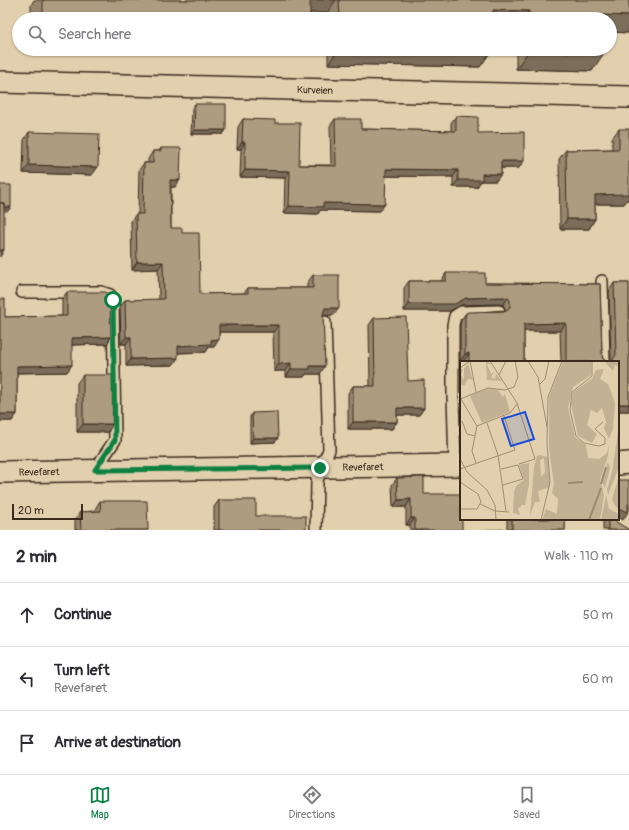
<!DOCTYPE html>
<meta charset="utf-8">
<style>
body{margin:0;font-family:Pangolin,sans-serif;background:#f7f7f7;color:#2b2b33}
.scale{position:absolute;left:12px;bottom:10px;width:71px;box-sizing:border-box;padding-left:4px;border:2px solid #3b2a1e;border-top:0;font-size:11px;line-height:14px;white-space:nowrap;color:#3b2a1e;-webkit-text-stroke:3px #e1cfad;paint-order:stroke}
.stop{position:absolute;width:12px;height:12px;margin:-9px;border:3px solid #0b8043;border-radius:50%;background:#fff}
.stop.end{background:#0b8043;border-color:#fff;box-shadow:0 1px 4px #0008}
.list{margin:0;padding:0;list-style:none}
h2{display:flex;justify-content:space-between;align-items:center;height:52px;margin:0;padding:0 16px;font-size:17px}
h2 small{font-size:13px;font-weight:400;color:#7c7c81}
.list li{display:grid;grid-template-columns:26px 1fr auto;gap:12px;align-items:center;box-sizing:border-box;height:64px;padding:0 16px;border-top:1px solid #e1e1e2}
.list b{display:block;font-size:15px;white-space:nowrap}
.list p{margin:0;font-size:13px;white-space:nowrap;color:#7c7c81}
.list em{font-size:13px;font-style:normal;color:#7c7c81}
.icon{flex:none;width:22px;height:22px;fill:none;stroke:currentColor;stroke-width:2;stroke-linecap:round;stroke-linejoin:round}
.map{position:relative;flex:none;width:629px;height:530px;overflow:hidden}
.search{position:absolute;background:#fff;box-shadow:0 1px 3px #0004;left:12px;right:12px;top:12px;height:44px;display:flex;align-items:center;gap:10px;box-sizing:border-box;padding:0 14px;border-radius:22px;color:#7c7c81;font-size:15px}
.sheet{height:244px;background:#fff}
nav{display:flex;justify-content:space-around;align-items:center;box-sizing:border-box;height:56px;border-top:1px solid #e1e1e2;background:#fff;font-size:11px;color:#7c7c81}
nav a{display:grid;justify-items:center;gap:2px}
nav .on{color:#0b8043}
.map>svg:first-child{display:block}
</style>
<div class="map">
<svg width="629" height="530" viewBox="0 0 629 530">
<rect width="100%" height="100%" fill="#e1cfad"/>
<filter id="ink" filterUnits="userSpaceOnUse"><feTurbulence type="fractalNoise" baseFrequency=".025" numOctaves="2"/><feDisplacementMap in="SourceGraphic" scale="8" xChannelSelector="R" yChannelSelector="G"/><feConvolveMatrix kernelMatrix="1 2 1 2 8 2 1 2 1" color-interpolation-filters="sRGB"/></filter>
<g filter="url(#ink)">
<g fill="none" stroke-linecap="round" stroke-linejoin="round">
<defs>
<path id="service" d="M 602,281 L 604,362
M 22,292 L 101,292 L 110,295 L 113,300 L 115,440 L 95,470
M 455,466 L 453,395 L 453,325 L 455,316 L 461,312 L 499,311
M 316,530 L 317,481 L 321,468 L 329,450 L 325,322"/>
<g id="minor">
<path id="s1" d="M 0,82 L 629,97"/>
<path d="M 618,464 L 629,463"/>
<path id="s2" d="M 0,472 L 461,465"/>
</g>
</defs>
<use href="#service" stroke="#3b2a1e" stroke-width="14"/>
<use href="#minor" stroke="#3b2a1e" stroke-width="24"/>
<use href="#service" stroke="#e1cfad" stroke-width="11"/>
<use href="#minor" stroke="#e1cfad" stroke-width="21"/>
</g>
<path fill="#96866e" stroke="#3b2a1e" d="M 34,0 L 629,0 L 629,33 L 610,32 L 610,19 L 327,19 L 327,13 L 310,13 L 310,19 L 31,19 L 31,5 Z
M 328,49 L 492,49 L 480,67 L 328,64 Z
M 516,49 L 604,49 L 592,71 L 516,69 Z
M 195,104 L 226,130 L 223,134 L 191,134 L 192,108 Z
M 456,116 L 478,133 L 519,168 L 501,168 L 501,174 L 496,181 L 481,181 L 477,187 L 453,187 L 453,177 L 385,176 L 380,211 L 320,210 L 318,214 L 284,213 L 285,178 L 240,177 L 241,149 L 237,149 L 238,127 L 243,119 L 275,123 L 299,165 L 331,165 L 330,126 L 335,119 L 361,129 L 451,131 L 451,123 Z
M 619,129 L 627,200 L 624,204 L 595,204 L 595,219 L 589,229 L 560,229 L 559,159 L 566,150 L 612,149 L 612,138 Z
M 29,132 L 92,175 L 23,173 L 24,140 Z
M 161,148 L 175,187 L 171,187 L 171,228 L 182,233 L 200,294 L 244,293 L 248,288 L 307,288 L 307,283 L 313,275 L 334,315 L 323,316 L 320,374 L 306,374 L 304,377 L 286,377 L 286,371 L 274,371 L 273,332 L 219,332 L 219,339 L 214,347 L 209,347 L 206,352 L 178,353 L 173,365 L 126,366 L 126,344 L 121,344 L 120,307 L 125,300 L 159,300 L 158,269 L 132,270 L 131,221 L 136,214 L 138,214 L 139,170 L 144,163 L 148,163 L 148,159 L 153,151 L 159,151 Z
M 446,273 L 485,283 L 600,284 L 602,355 L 603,359 L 609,362 L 611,361 L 609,291 L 614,283 L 629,283 L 629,411 L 618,411 L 618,362 L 561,362 L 560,331 L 524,331 L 524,362 L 464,362 L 464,361 L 460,361 L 460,326 L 461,320 L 466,313 L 505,310 L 505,308 L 503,305 L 499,304 L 461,305 L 450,311 L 404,311 L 404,288 L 409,281 L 441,281 Z
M 67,292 L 111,337 L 107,344 L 72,345 L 67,372 L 17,373 L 17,414 L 12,421 L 0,421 L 0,299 L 5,317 L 62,316 L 62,299 Z
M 374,318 L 408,381 L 424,408 L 419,415 L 397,415 L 397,422 L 392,429 L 348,429 L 348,393 L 353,386 L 370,386 L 369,325 Z
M 83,375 L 108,432 L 77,432 L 77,383 Z
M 461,408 L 461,430 L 460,409 Z
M 252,413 L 278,438 L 275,442 L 250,443 L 250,417 Z
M 397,478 L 424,494 L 462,530 L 410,530 L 410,525 L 406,525 L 406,507 L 393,507 L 392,485 Z
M 219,500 L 256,516 L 306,530 L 214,530 L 214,507 Z
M 100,501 L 148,530 L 75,530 L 75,519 L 80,512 L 95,511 L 95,509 Z
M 507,519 L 565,519 L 565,530 L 507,529 Z
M 603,519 L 615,519 L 616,522 L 628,530 L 603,530 Z"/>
<path fill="#7a6d5a" stroke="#3b2a1e" d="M 307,0 L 336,0 L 327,13 L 298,13 Z
M 493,10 L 529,11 L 523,19 L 487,19 Z
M 604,15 L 629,16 L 629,33 L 610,32 L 610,19 L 601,19 Z
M 339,49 L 444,49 L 492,50 L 480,67 L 328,64 Z
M 528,52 L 604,53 L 592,71 L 516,69 Z
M 194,130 L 226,130 L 223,134 L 191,134 Z
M 242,142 L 245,142 L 241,149 L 237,149 Z
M 501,161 L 524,161 L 519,168 L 496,168 Z
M 29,165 L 98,167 L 92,175 L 23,173 Z
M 386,169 L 458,170 L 453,177 L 381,176 Z
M 245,170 L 290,171 L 285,178 L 240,177 Z
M 482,174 L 501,174 L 496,181 L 481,181 L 477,187 L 453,187 L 458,180 Z
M 170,180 L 180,180 L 175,187 L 165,187 Z
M 629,193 L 629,200 L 627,200 L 624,204 L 588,204 L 595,195 Z
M 323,203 L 385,204 L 380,211 L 320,210 L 318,214 L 284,213 L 289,206 Z
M 0,207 L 11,207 L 8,211 L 0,211 Z
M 567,219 L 595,219 L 589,229 L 560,229 Z
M 0,250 L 4,250 L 0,257 Z
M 137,262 L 163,262 L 158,269 L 132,270 Z
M 504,297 L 508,298 L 503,305 L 499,304 L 461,305 L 450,311 L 404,311 L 409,304 L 466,298 Z
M 325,308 L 339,308 L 334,315 L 320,316 Z
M 566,323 L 560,331 L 519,331 L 524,324 Z
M 219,325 L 279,325 L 273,332 L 214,332 Z
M 111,337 L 107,344 L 67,345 L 72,338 Z
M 126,337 L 131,337 L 126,344 L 121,344 Z
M 219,339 L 214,347 L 209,347 L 206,352 L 173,353 L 178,346 L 211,340 Z
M 469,353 L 464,361 L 460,361 L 465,354 Z
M 178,358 L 173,365 L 126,366 L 131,359 Z
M 291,363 L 286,371 L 274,371 L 279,364 Z
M 72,365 L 67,372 L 12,373 L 17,366 Z
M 310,366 L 325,366 L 320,374 L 306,374 L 304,377 L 286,377 L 291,369 Z
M 618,404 L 629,404 L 629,411 L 618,411 Z
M 397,408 L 424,408 L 419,415 L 392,415 Z
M 0,414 L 17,414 L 12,421 L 0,421 Z
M 353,422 L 397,422 L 392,429 L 348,429 Z
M 83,424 L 113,424 L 108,432 L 77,432 Z
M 253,438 L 278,438 L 275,442 L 250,443 Z
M 411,499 L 406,507 L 393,507 L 398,500 Z
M 628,504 L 629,504 L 629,511 L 625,511 L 628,512 L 623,520 L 618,517 L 618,510 Z
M 411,518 L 415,518 L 410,525 L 406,525 Z"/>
<path fill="#ae9c80" stroke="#3b2a1e" d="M 43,0 L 310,0 L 310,19 L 43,19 Z
M 339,0 L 629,0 L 629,16 L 604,15 L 604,19 L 529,19 L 529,11 L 493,10 L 493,19 L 340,19 Z
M 444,49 L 492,49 L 492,50 Z
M 528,49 L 604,49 L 604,53 L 528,52 Z
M 195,104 L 226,104 L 226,130 L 194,130 Z
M 456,116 L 478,117 L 478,133 L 524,132 L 524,161 L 501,161 L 501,174 L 482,174 L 482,180 L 458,180 L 458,170 L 386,169 L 385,204 L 323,203 L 323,207 L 289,206 L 290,171 L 245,170 L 245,142 L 242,142 L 243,119 L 275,120 L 275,123 L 300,123 L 299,165 L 336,166 L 335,119 L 361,119 L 361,129 L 456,131 Z
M 619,129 L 629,129 L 629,194 L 595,195 L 595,219 L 567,219 L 566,150 L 619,149 Z
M 29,132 L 99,134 L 98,167 L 29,165 Z
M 161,148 L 181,148 L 180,180 L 170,180 L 171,228 L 182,228 L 182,233 L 199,233 L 200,294 L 248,293 L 248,288 L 313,288 L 313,275 L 339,275 L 339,308 L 325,308 L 323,314 L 325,366 L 310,366 L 310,369 L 291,369 L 291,363 L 279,364 L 279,325 L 219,325 L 219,339 L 211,340 L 211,344 L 178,346 L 178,358 L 131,359 L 131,337 L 126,337 L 125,300 L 164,299 L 163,262 L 137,262 L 136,214 L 143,214 L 144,163 L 153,163 L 153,151 L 161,151 Z
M 0,185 L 11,185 L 11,207 L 4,207 L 4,203 L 0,203 Z
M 0,203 L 4,203 L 4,250 L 0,250 Z
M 446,273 L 485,273 L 485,283 L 600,284 L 602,355 L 603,359 L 609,362 L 613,360 L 616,354 L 614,283 L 629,283 L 629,404 L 618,404 L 618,362 L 566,362 L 566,323 L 524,324 L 524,362 L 469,362 L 469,353 L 465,354 L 465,318 L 466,313 L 468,312 L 505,311 L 510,307 L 510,300 L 508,298 L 504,297 L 466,298 L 455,304 L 409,304 L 409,281 L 446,281 Z
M 67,292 L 105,292 L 110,294 L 111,337 L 72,338 L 72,365 L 17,366 L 17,414 L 0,414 L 0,299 L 5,299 L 5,317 L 67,316 Z
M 406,317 L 408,381 L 424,380 L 424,408 L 397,408 L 397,422 L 353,422 L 353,386 L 375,386 L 374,318 Z
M 83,375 L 113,375 L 113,424 L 83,424 Z
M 277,412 L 278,438 L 253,438 L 252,413 Z
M 424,477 L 424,494 L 461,494 L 461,519 L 462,519 L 462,530 L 415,530 L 415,518 L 411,518 L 411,499 L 398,500 L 397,478 Z
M 618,480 L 629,480 L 629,504 L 628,504 L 628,512 L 620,509 L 618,510 Z
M 219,500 L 256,500 L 256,516 L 306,516 L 306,530 L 219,530 Z
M 100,501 L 147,501 L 148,530 L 81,530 L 80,512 L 101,511 Z
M 512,519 L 565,519 L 565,530 L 486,530 L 512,529 Z
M 608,519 L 615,519 L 616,522 L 628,529 L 628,530 L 608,530 Z"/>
</g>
<g fill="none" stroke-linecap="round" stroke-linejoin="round" filter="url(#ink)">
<path stroke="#0b8043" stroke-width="5" d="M 113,300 L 115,440 L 95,470 L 320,468"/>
</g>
<g text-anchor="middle" stroke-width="3" stroke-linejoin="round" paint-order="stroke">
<g font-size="10" fill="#3b2a1e" stroke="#e1cfad">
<text dy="4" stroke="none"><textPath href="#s1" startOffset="315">Kurveien</textPath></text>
<text dy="4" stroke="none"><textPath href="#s2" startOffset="363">Revefaret</textPath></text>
<text dy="4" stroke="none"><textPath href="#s2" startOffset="39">Revefaret</textPath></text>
</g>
</g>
<g transform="translate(460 361)">
<rect width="159" height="159" fill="#e1cfad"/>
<path d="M 8,3 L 13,19 L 8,18 L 4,25 L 0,23 L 0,8 L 3,8 L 1,14 L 4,19 L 4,7 Z" fill="#c3b193"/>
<path d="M 103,0 L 131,0 L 131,14 L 113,26 L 108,47 L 115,76 L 126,84 L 128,97 L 139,98 L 147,92 L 149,84 L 148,95 L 140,119 L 144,134 L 140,159 L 82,159 L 86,148 L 97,153 L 97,151 L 98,138 L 92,132 L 94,123 L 89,88 L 89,36 ZM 144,0 L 158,0 L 159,6 L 155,4 L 153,10 ZM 144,8 L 140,18 L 148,23 L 155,42 L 153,68 L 149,78 L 144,67 L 146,61 L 142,47 L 137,52 L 131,49 L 127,64 L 137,73 L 132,82 L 118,75 L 111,43 L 113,31 L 132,18 L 136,9 ZM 159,64 L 159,106 L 148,134 L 147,128 L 152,111 ZM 80,94 L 88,96 L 90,126 L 78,130 L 80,141 L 75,141 L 70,155 L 74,106 L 77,95 ZM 84,97 L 85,111 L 81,116 L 80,99 ZM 148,101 L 150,107 L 145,127 L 141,119 ZM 159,115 L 159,148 L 155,145 L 152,138 ZM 146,134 L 149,148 L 159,153 L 159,159 L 141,159 Z" fill="#c3b193" fill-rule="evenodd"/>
<path d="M 26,0 L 31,3 L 27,3 L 31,13 L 34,11 L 31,17 L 35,18 L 36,13 L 42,20 L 27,19 ZM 28,27 L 38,29 L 43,36 L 45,33 L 50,51 L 22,62 L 10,35 ZM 69,102 L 69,123 L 65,144 L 62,144 L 58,148 L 60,154 L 53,152 L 54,131 L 56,125 L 64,119 L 59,104 Z" fill="#c3b193"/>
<path fill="none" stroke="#9b8a71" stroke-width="2" d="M 108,122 L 123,121M 141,123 L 146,106M 129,159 L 141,127"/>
<path fill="none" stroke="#9f8d74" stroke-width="1" d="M 10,0 L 16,31M 30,0 L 57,42 L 75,98 L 59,103M 68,0 L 78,16 L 87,66M 132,0 L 132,15 L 112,31 L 110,49 L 116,75 L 124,82 L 139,85 L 145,83 L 145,77 L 135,68 L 143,61M 0,7 L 10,0M 39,14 L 46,0M 80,23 L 85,18 L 89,0M 0,38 L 28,27 L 45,29 L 54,26 L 58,16 L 55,0M 1,38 L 17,65 L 12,90 L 16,102M 2,60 L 7,73 L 15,75M 27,62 L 38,94 L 46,150M 17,65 L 50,52 L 57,43M 0,98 L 7,111 L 27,129 L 35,144 L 36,159M 0,108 L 55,89 L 44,55M 41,108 L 58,104 L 63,118 L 43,124M 0,121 L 18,133 L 21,141 L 17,148 L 0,148M 20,143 L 35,150 L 49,151M 81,159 L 90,121 L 87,83 L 88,36 L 102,0"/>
<path fill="#1d4ed8" fill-opacity="0.15" stroke="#1d4ed8" stroke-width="2" d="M 65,51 L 74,78 L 51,85 L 42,58 Z"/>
<rect width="159" height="159" fill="none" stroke="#3b2a1e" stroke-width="2"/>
</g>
</svg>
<div class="scale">20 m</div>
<div class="stop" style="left:113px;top:300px"></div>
<div class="stop end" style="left:320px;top:468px"></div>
<div class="search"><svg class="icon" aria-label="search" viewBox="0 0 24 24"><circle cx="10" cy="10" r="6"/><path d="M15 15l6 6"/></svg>Search here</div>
</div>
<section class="sheet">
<h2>2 min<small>Walk · 110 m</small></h2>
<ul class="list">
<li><svg class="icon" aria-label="ahead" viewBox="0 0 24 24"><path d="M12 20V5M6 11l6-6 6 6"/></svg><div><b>Continue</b></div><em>50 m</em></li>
<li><svg class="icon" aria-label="left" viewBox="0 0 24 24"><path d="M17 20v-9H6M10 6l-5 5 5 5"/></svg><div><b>Turn left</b><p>Revefaret</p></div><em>60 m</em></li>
<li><svg class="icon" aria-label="arrive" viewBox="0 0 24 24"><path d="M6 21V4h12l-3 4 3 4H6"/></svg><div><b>Arrive at destination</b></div></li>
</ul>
</section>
<nav>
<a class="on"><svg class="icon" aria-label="map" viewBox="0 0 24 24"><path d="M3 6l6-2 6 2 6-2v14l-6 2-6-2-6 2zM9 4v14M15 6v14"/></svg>Map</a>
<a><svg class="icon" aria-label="directions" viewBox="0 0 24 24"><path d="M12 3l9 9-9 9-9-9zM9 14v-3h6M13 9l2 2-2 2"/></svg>Directions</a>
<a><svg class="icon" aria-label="saved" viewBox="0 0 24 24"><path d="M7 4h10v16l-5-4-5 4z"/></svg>Saved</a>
</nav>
